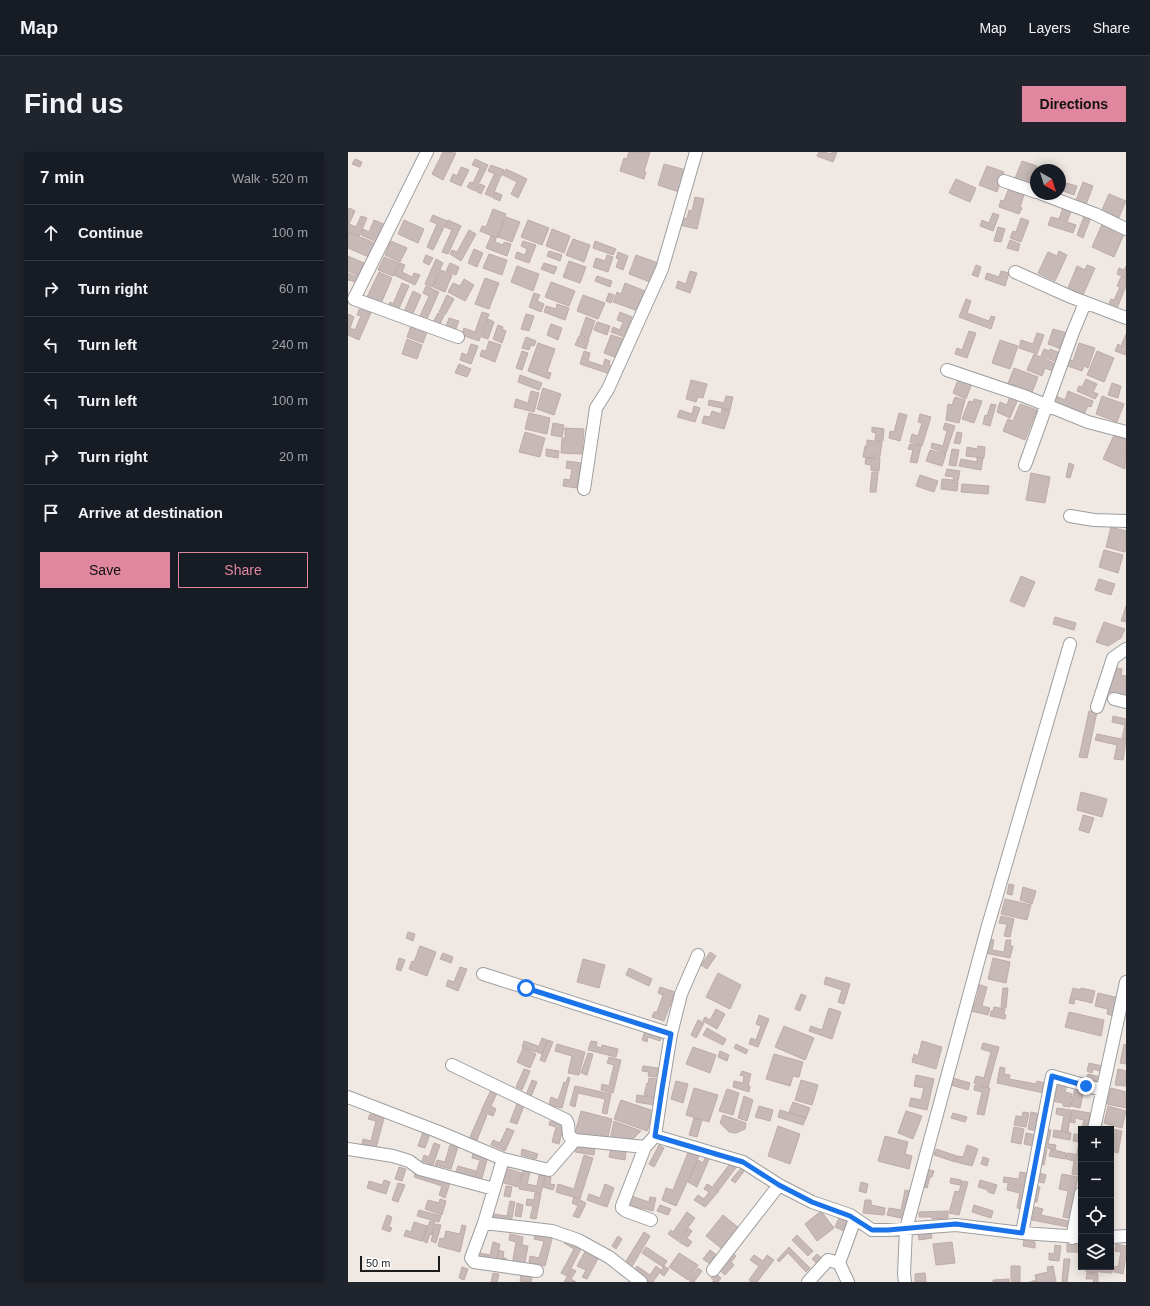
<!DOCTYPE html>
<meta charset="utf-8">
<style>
body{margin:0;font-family:Arial,sans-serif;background:#20242c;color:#f1f3f6}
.controls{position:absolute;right:12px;bottom:12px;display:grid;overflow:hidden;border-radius:0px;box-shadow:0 2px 10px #0003}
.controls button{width:36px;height:36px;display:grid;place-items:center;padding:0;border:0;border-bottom:1px solid #363941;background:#171b24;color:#f1f3f6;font:20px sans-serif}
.compass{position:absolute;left:682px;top:12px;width:36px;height:36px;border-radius:50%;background:#171b24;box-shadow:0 2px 10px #0003;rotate:141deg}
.scale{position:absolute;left:12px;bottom:10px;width:80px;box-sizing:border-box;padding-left:4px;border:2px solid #1d1d1d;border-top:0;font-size:11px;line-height:14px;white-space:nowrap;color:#1d1d1d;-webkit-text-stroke:3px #fff;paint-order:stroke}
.stop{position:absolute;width:12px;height:12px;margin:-9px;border:3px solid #1a73e8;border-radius:50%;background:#fff}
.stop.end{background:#1a73e8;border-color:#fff;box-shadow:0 1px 4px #0008}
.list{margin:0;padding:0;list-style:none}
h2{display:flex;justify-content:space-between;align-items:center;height:52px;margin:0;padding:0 16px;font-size:17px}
h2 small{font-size:13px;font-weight:400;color:#9ea1a6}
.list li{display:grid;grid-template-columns:26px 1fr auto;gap:12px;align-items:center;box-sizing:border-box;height:56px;padding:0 16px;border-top:1px solid #363941}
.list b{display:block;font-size:15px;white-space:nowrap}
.list em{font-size:13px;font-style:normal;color:#9ea1a6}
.actions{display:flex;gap:8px;padding:12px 16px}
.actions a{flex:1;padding:9px 0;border:1px solid #e0869e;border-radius:0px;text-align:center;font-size:14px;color:#e0869e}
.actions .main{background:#e0869e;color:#111}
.icon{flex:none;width:22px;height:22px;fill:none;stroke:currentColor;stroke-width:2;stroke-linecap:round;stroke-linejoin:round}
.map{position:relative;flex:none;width:778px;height:1130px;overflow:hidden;border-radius:0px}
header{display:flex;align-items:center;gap:24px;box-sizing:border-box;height:56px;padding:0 20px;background:#171b24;border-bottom:1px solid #363941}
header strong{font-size:19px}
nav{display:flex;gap:22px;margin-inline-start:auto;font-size:14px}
.intro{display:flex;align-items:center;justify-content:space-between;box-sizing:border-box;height:96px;padding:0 24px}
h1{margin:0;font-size:28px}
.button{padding:10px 18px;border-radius:0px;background:#e0869e;color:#111;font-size:14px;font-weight:700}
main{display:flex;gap:24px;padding:0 24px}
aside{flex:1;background:#171b24;border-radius:0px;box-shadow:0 2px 10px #0003}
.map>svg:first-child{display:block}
</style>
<header>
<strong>Map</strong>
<nav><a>Map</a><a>Layers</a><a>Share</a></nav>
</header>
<div class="intro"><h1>Find us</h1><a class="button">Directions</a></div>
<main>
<aside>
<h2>7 min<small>Walk · 520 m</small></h2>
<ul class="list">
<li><svg class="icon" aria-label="ahead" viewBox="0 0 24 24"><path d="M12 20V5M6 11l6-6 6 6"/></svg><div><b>Continue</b></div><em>100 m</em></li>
<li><svg class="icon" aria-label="right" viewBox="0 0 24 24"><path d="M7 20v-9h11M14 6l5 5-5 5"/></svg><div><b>Turn right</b></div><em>60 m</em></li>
<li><svg class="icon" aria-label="left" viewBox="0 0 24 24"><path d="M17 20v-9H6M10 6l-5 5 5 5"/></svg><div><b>Turn left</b></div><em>240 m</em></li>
<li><svg class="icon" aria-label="left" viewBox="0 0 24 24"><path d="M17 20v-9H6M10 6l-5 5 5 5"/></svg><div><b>Turn left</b></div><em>100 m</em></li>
<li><svg class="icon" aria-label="right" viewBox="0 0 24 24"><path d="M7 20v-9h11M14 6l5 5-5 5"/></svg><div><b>Turn right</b></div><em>20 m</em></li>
<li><svg class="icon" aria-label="arrive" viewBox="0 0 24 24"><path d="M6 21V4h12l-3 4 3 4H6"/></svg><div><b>Arrive at destination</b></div></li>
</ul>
<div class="actions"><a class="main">Save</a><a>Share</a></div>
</aside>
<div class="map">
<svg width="778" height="1130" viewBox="0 0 778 1130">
<rect width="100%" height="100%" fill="#efe8e3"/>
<path fill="#c6b9b7" stroke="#c0aba6" d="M 95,0 L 108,1 L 95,28 L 84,22 Z
M 281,0 L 302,0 L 296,20 L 298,20 L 296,27 L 272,19 L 276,6 L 279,7 Z
M 471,0 L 476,0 L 483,2 L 484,0 L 489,0 L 485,10 L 469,4 Z
M 7,7 L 14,10 L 12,15 L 4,12 Z
M 127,7 L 140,13 L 127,39 L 119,35 L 122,30 L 125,31 L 132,16 L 124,13 Z
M 674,9 L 689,14 L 681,34 L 666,29 Z
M 316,12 L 338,18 L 331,40 L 310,33 Z
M 143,13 L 156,18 L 153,25 L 140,19 Z
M 639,14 L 656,20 L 649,40 L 631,33 Z
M 113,15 L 121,18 L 113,34 L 102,29 L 105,22 L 109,24 Z
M 158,17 L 179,27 L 170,46 L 163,42 L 169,30 L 155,23 Z
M 146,23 L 152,26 L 144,45 L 137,42 Z
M 608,27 L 628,36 L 622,50 L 601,41 Z
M 715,30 L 729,34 L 726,43 L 712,38 Z
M 735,30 L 745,34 L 737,55 L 727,51 Z
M 132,32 L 137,34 L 133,42 L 128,39 Z
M 660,38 L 676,43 L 672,55 L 674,56 L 671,62 L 651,55 L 653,48 L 656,49 Z
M 147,40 L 154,43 L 152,49 L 145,46 Z
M 761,42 L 778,49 L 769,70 L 752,62 Z
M 347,45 L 356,47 L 349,77 L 331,73 L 333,65 L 339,67 L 341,58 L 344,59 Z
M 716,53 L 724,57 L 719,70 L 728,73 L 725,81 L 700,73 L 703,65 L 711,67 Z
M 1,56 L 7,59 L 1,72 L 8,75 L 13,64 L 19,66 L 11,84 L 0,79 L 0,60 Z
M 145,57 L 158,62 L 149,86 L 132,79 L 134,74 L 138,75 Z
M 645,61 L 651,63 L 645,79 L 632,74 L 634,68 L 641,71 Z
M 737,62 L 743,65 L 735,86 L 729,83 Z
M 85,63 L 99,69 L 85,98 L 79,95 L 89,72 L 82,69 Z
M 158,65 L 172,70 L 164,90 L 150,85 Z
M 673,66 L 681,69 L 673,90 L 662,86 L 665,79 L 668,80 Z
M 26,68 L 38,73 L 31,91 L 13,83 L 15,77 L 21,80 Z
M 56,68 L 76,77 L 70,91 L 50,82 Z
M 100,68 L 113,74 L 100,102 L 94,100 L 104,78 L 97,75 Z
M 180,68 L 201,76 L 194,93 L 173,85 Z
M 755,70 L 777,80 L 766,105 L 744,95 Z
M 650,75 L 657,77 L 653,90 L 646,89 Z
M 204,77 L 222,84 L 216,101 L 198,94 Z
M 121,78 L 128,82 L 113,109 L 102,102 L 104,98 L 109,100 Z
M 0,80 L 29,92 L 23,106 L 0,96 Z
M 143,84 L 148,86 L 147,90 L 155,93 L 156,90 L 163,92 L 159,104 L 138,96 Z
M 225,87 L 242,93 L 236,110 L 218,103 Z
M 662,88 L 672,92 L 670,99 L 659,96 Z
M 43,89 L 59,96 L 52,110 L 37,103 Z
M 175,89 L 188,93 L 181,111 L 167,106 L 169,100 L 177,103 L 179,97 L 173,94 Z
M 247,89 L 268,97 L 265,103 L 245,96 Z
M 126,97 L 135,101 L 129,115 L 120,111 Z
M 201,99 L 214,103 L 212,109 L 199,104 Z
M 711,99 L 719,103 L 707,129 L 690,121 L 700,100 L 709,104 Z
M 270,100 L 280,104 L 275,118 L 268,115 L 271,107 L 268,106 Z
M 141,102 L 159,108 L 154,123 L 135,116 Z
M 78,103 L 85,106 L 81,113 L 75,110 Z
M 259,103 L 265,105 L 260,120 L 245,115 L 248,106 L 257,109 Z
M 288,103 L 310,111 L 302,130 L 281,122 Z
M 0,104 L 16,111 L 11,124 L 0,119 Z
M 36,105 L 51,111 L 45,124 L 30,118 Z
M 88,107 L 95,111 L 84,135 L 77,132 Z
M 221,109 L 238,115 L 232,131 L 215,125 Z
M 52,111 L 57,113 L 54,120 L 64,125 L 66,121 L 72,123 L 67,133 L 46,123 Z
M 102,111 L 111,115 L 108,123 L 98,119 Z
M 196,111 L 209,115 L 206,122 L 193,117 Z
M 628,113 L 633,115 L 630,125 L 624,123 Z
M 739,113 L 747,116 L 735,143 L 720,136 L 729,114 L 737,118 Z
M 169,114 L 191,122 L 185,139 L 163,130 Z
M 778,114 L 778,126 L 769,122 L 771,116 L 776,118 Z
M 93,118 L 104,123 L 97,140 L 85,135 Z
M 342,119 L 349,121 L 342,141 L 328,136 L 330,129 L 338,132 Z
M 653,119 L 661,121 L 657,134 L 637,127 L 639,121 L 651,125 Z
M 31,120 L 44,126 L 32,154 L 18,147 Z
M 0,121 L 12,126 L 10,131 L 1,128 L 0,129 Z
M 249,124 L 264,129 L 262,135 L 247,129 Z
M 773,125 L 778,127 L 778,134 L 768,159 L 759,156 L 763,147 L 766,148 L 772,135 L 769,134 Z
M 137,126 L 151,131 L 141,157 L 127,152 Z
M 116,127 L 126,133 L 117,149 L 100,140 L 105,131 L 112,134 Z
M 203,130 L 227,139 L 221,154 L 197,145 Z
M 54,131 L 61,134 L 49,161 L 39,157 L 42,150 L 45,152 Z
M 277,131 L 297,139 L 290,159 L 265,150 L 269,140 L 273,142 Z
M 78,134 L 91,140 L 78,169 L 71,166 L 81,144 L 75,141 Z
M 65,139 L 73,143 L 63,166 L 55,162 Z
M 186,141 L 192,143 L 189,149 L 196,152 L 193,160 L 181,155 Z
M 261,141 L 266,143 L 263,151 L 258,149 Z
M 99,143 L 106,147 L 97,163 L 91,160 Z
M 235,143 L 257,151 L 250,167 L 229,159 Z
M 618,147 L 623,149 L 619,161 L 641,169 L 643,164 L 647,165 L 643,177 L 611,165 Z
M 209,152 L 221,156 L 217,168 L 196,160 L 198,154 L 208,157 Z
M 13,153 L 24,158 L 11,188 L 0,183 L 0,165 L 1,162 L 6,165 L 2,176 L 7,178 L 13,164 L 9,163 Z
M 134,160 L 141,162 L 131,189 L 114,183 L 116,176 L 127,180 Z
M 272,160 L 284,165 L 276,185 L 263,180 L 265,175 L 272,178 L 275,170 L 269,168 Z
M 90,161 L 96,164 L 90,175 L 84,172 Z
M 178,162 L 186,164 L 181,179 L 173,177 Z
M 238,165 L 247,169 L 241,186 L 232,183 Z
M 101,166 L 111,169 L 107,179 L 98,175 Z
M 140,167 L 146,170 L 140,187 L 134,185 Z
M 249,170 L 262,174 L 259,183 L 246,178 Z
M 64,171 L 80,177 L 75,191 L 59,185 Z
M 203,172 L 214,176 L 210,188 L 199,183 Z
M 150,173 L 155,175 L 154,177 L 158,179 L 154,191 L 145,187 Z
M 705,177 L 719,181 L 713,197 L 700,192 Z
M 621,179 L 628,181 L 619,206 L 607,202 L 609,196 L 614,198 Z
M 689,181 L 696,183 L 689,202 L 671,196 L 673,188 L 685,192 Z
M 778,182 L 778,203 L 767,199 L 770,192 L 773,194 Z
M 263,183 L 276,187 L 269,206 L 256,201 Z
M 231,184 L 241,187 L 238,197 L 227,193 Z
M 178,185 L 188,189 L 186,194 L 183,193 L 181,198 L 174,196 Z
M 59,187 L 74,193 L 69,207 L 54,202 Z
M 652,188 L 670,194 L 662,217 L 644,211 Z
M 141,189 L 153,193 L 147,210 L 132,204 L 134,198 L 138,199 Z
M 190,191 L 207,197 L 199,220 L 203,221 L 201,227 L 180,219 Z
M 731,191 L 747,196 L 740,216 L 736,214 L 734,219 L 717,213 L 720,207 L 725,209 Z
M 123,192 L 130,194 L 123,212 L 112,208 L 114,201 L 119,203 Z
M 696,197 L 701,199 L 702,197 L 712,201 L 709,210 L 693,204 Z
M 174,199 L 180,201 L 174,218 L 168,216 Z
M 236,199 L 242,201 L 240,209 L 255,214 L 257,207 L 262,209 L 261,213 L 265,215 L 262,222 L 232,212 Z
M 749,199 L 766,206 L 756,230 L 739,223 Z
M 686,202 L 708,212 L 705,219 L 697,216 L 694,224 L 679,218 Z
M 111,212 L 123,217 L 119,225 L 107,221 Z
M 666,216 L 690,225 L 683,243 L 659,234 Z
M 172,223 L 194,231 L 191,238 L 170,230 Z
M 611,225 L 624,231 L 618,247 L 605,241 Z
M 738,227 L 749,232 L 745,240 L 750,242 L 747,247 L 729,239 L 731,234 L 734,235 Z
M 343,228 L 359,232 L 355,246 L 350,245 L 348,250 L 338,247 Z
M 764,231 L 773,234 L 770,246 L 760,243 Z
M 195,236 L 213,242 L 206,263 L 189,257 Z
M 183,239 L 191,241 L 186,260 L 166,255 L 168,247 L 180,251 Z
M 720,239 L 745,249 L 743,255 L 740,254 L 735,264 L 704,252 L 708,244 L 717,248 Z
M 378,244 L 385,245 L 382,258 L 360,253 L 361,248 L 376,251 Z
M 662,244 L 670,247 L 662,266 L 649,260 L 652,250 L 659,253 Z
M 754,244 L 776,252 L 769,270 L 748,262 Z
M 607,245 L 617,248 L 611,271 L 598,268 L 600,252 L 604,253 Z
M 626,247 L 634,249 L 626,271 L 614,267 L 621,249 L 625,250 Z
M 643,252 L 648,253 L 642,274 L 635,272 L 637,263 L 639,264 Z
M 672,252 L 689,258 L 677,288 L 655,279 L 660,267 L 665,269 Z
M 346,254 L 352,256 L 347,270 L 329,265 L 332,258 L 344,262 Z
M 374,257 L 382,259 L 376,277 L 354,271 L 356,264 L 362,265 L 364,259 L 373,262 Z
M 181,261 L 202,266 L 199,282 L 177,277 Z
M 551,261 L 559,263 L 552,289 L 541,286 L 542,279 L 546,280 Z
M 572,262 L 583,265 L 574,294 L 562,290 L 564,282 L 570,284 L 574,271 L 570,270 Z
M 205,271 L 216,273 L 214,285 L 203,283 Z
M 597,271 L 607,274 L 598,301 L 583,296 L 584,291 L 595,294 L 599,279 L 595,277 Z
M 524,275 L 536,277 L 535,289 L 527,288 L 528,281 L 524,280 Z
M 217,276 L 236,277 L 234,302 L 213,301 L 214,286 L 217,286 Z
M 177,280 L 197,286 L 192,305 L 171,300 Z
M 609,280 L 614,281 L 612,292 L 606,291 Z
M 767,281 L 778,284 L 777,317 L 755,307 Z
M 519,288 L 534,290 L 532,304 L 527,304 L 526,306 L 515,305 L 517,294 L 519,294 Z
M 562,292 L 573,294 L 569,311 L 562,310 L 565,298 L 560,297 Z
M 630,294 L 637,295 L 636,306 L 618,304 L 619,295 L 629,297 Z
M 198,297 L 211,299 L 210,306 L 198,304 Z
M 604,297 L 611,298 L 608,314 L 601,313 Z
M 582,298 L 598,302 L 594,314 L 578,309 Z
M 527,305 L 532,305 L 531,319 L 523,318 L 523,313 L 517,312 L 518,306 L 527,307 Z
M 629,305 L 635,306 L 633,318 L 611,314 L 613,307 L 629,310 Z
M 219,309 L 233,311 L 229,336 L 215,334 L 216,327 L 222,328 L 224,317 L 218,316 Z
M 721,311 L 726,313 L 722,326 L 718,325 Z
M 599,317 L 612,319 L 610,329 L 605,329 L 606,325 L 597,324 Z
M 524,320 L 530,320 L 528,340 L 522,340 Z
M 683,321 L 702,325 L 697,351 L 678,348 Z
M 572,323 L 590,329 L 586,340 L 568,334 Z
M 594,327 L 605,328 L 605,330 L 610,330 L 609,339 L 593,337 Z
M 614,332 L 641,334 L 640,342 L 613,340 Z
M 763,375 L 778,379 L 778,395 L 777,400 L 758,395 Z
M 756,398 L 775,403 L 770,421 L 751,415 Z
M 673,424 L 687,430 L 676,455 L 662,449 Z
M 751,427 L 767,432 L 763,443 L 747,438 Z
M 778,454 L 778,470 L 773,469 Z
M 707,465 L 728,471 L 726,478 L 705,472 Z
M 756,470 L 777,477 L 773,486 L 760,494 L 748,490 Z
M 764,515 L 774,517 L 773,523 L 778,524 L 778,545 L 757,539 Z
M 741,559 L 749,560 L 739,606 L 731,605 Z
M 765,564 L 778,567 L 778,587 L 774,586 L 777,573 L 764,570 Z
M 749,582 L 778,588 L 775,608 L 766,607 L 769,593 L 747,588 Z
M 733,640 L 759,647 L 754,665 L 729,658 Z
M 735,663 L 746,666 L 741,681 L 731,678 Z
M 661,732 L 666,733 L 664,743 L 659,742 Z
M 675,735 L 688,739 L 684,752 L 672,748 Z
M 657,747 L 683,753 L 679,768 L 653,762 Z
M 653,764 L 666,767 L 662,785 L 656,784 L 659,772 L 651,771 Z
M 60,780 L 67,782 L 65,789 L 58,786 Z
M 639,787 L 646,788 L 644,798 L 656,800 L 658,788 L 663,788 L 662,794 L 665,794 L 662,806 L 637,801 Z
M 72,794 L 88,800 L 79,824 L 61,817 L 64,809 L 66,810 Z
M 362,800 L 368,804 L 359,817 L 353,813 Z
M 95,801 L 105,805 L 103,811 L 92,807 Z
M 51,806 L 57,808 L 53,819 L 48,817 Z
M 645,806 L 662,810 L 658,831 L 640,827 Z
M 235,807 L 257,813 L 251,836 L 229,830 Z
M 112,815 L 119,817 L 110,839 L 98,834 L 100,828 L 106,830 Z
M 281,816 L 304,827 L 301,834 L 278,823 Z
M 370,821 L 393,833 L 382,857 L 358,845 Z
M 478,825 L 502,832 L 496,852 L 490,850 L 494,838 L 476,832 Z
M 629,832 L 639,835 L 634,854 L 642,856 L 640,863 L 623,859 L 624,851 L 627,852 L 631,838 L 627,837 Z
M 312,835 L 327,840 L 316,869 L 304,865 L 306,860 L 309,860 L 315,843 L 310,841 Z
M 655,836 L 660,836 L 658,856 L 653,855 Z
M 725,836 L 733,838 L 733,836 L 747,839 L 744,851 L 727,847 L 726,852 L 721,851 Z
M 750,841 L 771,846 L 766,864 L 759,862 L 760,857 L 747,854 Z
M 453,842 L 458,844 L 452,859 L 447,857 Z
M 646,855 L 657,857 L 656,862 L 658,863 L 657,867 L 642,864 L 643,859 L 645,859 Z
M 481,856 L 493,860 L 484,887 L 461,879 L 463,874 L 474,878 Z
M 368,857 L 377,862 L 369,877 L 355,869 L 357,865 L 362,868 Z
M 721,860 L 756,868 L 753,884 L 717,875 Z
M 411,863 L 421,867 L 410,895 L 401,892 L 403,886 L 408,888 L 413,874 L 408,872 Z
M 350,868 L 356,871 L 348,886 L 343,883 Z
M 436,874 L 466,886 L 457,908 L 427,895 Z
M 359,876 L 378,887 L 375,893 L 355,883 Z
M 297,879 L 314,885 L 312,889 L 300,885 L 299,890 L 294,888 Z
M 194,886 L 199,888 L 194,902 L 189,900 Z
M 200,888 L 205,890 L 197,910 L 192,908 Z
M 176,889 L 190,894 L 188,900 L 174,895 Z
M 243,889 L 249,890 L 248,894 L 253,896 L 254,893 L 270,897 L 268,905 L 240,898 Z
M 574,889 L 594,895 L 588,917 L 564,910 L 566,902 L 570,904 Z
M 635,891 L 651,895 L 640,935 L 626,931 L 628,924 L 636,926 L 643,900 L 633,897 Z
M 209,892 L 237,900 L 231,923 L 220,921 L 224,904 L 207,899 Z
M 388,892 L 400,898 L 398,902 L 386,896 Z
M 776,892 L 778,893 L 778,912 L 772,911 Z
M 345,895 L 368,903 L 362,921 L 338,912 Z
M 175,896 L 188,902 L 182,916 L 169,910 Z
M 372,899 L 381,903 L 379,909 L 370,905 Z
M 240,901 L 245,902 L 239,923 L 233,921 Z
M 426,902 L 455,910 L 451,925 L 445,924 L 442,934 L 418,927 Z
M 261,905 L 273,908 L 265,941 L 253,938 L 254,932 L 261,934 L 266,913 L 259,911 Z
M 741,911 L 754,914 L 752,919 L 745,917 L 744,921 L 739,919 Z
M 295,914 L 310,916 L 308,925 L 300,924 L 301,920 L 294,919 Z
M 652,915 L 657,916 L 656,922 L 662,923 L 661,927 L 688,932 L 689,929 L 697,931 L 696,941 L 649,931 Z
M 176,917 L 182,919 L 174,938 L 168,935 Z
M 770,917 L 778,919 L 778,934 L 767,933 Z
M 394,919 L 403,922 L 400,934 L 402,934 L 401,940 L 385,935 L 386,929 L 395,931 L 396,924 L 392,923 Z
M 740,922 L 753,925 L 752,930 L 738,927 Z
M 568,923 L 586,927 L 579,958 L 561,954 L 563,946 L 573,948 L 576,936 L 566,934 Z
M 220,925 L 222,926 L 214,956 L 201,953 L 203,945 L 210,948 L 216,930 L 218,931 Z
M 601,925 L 622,931 L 620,938 L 603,933 Z
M 301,926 L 309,927 L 307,945 L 296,943 L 299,931 L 300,932 Z
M 184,928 L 189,930 L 183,945 L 178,943 Z
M 453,928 L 470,933 L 464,953 L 447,948 Z
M 328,929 L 340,932 L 335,951 L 323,947 Z
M 707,930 L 719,933 L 717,940 L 724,942 L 722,955 L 715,954 L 715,951 L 703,949 Z
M 627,933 L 642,936 L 636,963 L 629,962 L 634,940 L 626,938 Z
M 227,934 L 263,942 L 259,962 L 254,961 L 257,947 L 230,941 L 227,955 L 222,953 Z
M 727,935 L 736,937 L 732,956 L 723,954 Z
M 144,936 L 150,939 L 143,954 L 148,957 L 145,964 L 133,959 Z
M 346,936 L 370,943 L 361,970 L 338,963 Z
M 763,936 L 778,940 L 778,956 L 759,952 Z
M 379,937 L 391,941 L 385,963 L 371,959 Z
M 289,943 L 308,946 L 306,953 L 288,950 Z
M 396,944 L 405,948 L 399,969 L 390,966 Z
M 273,948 L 306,959 L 299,979 L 266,967 Z
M 170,949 L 177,951 L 169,972 L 162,970 Z
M 445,950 L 462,956 L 458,966 L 441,960 Z
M 411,954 L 425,958 L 422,969 L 407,965 Z
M 760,954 L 778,959 L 774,976 L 756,971 Z
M 709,956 L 723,958 L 720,980 L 713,979 L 716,964 L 708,962 Z
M 432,958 L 458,966 L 455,973 L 430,965 Z
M 724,958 L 742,961 L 739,977 L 734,977 L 736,968 L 727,966 L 727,971 L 722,970 Z
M 233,959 L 264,967 L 259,989 L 227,981 Z
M 558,959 L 574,964 L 565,987 L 550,981 Z
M 133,960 L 139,963 L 129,988 L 122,985 Z
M 675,960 L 681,961 L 678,975 L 666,973 L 668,964 L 674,965 Z
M 683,960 L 692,962 L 688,979 L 680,977 Z
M 605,961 L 619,965 L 617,970 L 603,966 Z
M 22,962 L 36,966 L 28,996 L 14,992 L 15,987 L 23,989 L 28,969 L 20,967 Z
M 375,963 L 398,971 L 397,977 L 388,981 L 381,980 L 372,971 Z
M 346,966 L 354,968 L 349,985 L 341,983 Z
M 202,969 L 216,972 L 211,992 L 204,990 L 208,975 L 201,973 Z
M 266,969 L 293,979 L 281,991 L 262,988 Z
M 430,974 L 452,982 L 442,1012 L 420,1004 Z
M 666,975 L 676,977 L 673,992 L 663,990 Z
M 754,975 L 774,979 L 770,1001 L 763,999 L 763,977 L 754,977 Z
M 159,976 L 166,979 L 157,999 L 143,993 L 145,988 L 152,991 Z
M 698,977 L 703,978 L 700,992 L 708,993 L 707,998 L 694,995 Z
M 706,978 L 723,981 L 722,988 L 705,985 Z
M 75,980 L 82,982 L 77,996 L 70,994 Z
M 678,981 L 688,983 L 686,994 L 676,992 Z
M 726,982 L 733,983 L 733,1003 L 729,1002 L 731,990 L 725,989 Z
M 537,984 L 560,990 L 557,1002 L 564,1004 L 561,1017 L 530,1009 Z
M 86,991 L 92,993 L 85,1013 L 74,1009 L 76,1003 L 81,1005 Z
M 229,991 L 247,993 L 246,1003 L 227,1000 Z
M 102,993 L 110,995 L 103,1017 L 87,1013 L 89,1008 L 97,1010 Z
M 311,993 L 316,996 L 306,1015 L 301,1012 Z
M 619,993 L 630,997 L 624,1014 L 608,1010 L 610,1004 L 615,1005 Z
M 263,996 L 278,1000 L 277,1008 L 261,1005 Z
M 174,997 L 190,1002 L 188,1007 L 173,1003 Z
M 588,997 L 609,1004 L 607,1010 L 586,1003 Z
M 694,997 L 699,998 L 696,1013 L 691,1012 Z
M 703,997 L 718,1001 L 717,1007 L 701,1004 Z
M 341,998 L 351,1004 L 328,1054 L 314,1048 L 318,1036 L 325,1038 Z
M 125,1000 L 140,1004 L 134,1026 L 127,1025 L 132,1008 L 124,1006 Z
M 719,1001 L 733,1003 L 730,1023 L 724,1022 L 726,1009 L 718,1007 Z
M 236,1003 L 245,1006 L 232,1047 L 208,1040 L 210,1032 L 226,1037 Z
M 358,1004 L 362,1005 L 349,1035 L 340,1030 L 350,1008 L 355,1011 Z
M 635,1005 L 641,1007 L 639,1014 L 633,1012 Z
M 384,1009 L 390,1013 L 371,1038 L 365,1034 Z
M 110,1014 L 128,1019 L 126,1025 L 108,1020 Z
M 51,1015 L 58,1017 L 54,1029 L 47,1027 Z
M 394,1015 L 397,1018 L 387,1031 L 383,1028 Z
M 157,1016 L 174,1021 L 170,1035 L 153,1030 Z
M 68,1017 L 103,1028 L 97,1046 L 91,1043 L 94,1034 L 66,1025 Z
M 578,1017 L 586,1019 L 584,1025 L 582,1025 L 579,1036 L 573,1034 Z
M 175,1019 L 182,1020 L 179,1032 L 189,1034 L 191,1023 L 197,1024 L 193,1041 L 171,1037 Z
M 672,1020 L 679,1021 L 676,1034 L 655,1030 L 656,1025 L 671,1027 Z
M 688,1020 L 698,1023 L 696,1031 L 686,1029 Z
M 714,1022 L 730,1025 L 721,1066 L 715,1065 L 720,1039 L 711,1037 Z
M 198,1024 L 203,1025 L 202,1032 L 207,1033 L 205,1038 L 195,1035 Z
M 603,1026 L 613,1028 L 612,1033 L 602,1031 Z
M 36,1028 L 42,1030 L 38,1042 L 19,1036 L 21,1029 L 34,1033 Z
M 632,1028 L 649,1033 L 646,1042 L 640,1040 L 640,1038 L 630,1035 Z
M 614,1029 L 620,1030 L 611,1063 L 601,1061 L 607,1039 L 611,1040 Z
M 513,1030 L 520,1032 L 518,1041 L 511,1039 Z
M 50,1031 L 57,1033 L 50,1050 L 44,1048 Z
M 257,1032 L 266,1036 L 259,1055 L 239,1048 L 241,1042 L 252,1046 Z
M 359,1032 L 371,1039 L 357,1055 L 346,1048 L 350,1043 L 356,1047 L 361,1040 L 356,1037 Z
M 660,1032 L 679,1036 L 674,1057 L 669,1056 L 672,1041 L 659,1038 Z
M 686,1033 L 692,1035 L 689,1050 L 682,1049 Z
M 158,1034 L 164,1035 L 162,1045 L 156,1044 Z
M 557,1038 L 562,1039 L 557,1067 L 539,1063 L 541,1056 L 553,1058 Z
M 187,1041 L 193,1042 L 188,1067 L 182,1066 L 185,1054 L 178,1053 L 179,1047 L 186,1048 Z
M 283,1044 L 301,1050 L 302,1045 L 308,1046 L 305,1059 L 279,1053 Z
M 226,1045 L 238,1051 L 231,1066 L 225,1064 L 230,1054 L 224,1051 Z
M 92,1047 L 98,1049 L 94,1063 L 77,1057 L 80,1048 L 91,1051 Z
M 517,1048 L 523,1048 L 523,1053 L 537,1056 L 536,1063 L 515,1061 Z
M 162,1049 L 167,1050 L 163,1071 L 145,1068 L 146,1062 L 159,1064 Z
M 169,1051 L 175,1053 L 173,1065 L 167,1064 Z
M 312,1053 L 323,1057 L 320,1063 L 309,1059 Z
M 626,1053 L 645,1059 L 643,1066 L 624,1060 Z
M 687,1055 L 695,1057 L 693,1063 L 721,1069 L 720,1075 L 684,1068 Z
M 71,1058 L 93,1064 L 91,1070 L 69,1064 Z
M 473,1059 L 486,1076 L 469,1089 L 457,1072 Z
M 600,1059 L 600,1066 L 584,1067 L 584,1065 L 571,1065 L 571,1060 Z
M 339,1060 L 347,1066 L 330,1089 L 320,1082 L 323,1078 L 325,1080 Z
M 39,1063 L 44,1065 L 41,1075 L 44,1076 L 42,1080 L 34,1077 Z
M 375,1063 L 391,1076 L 374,1097 L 358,1084 Z
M 491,1066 L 500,1070 L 496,1079 L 487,1075 Z
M 82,1069 L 87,1070 L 84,1083 L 82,1082 L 79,1091 L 75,1089 L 79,1074 L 80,1074 Z
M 66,1070 L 79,1074 L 74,1089 L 56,1084 L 58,1078 L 63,1080 Z
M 88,1072 L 93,1073 L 88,1091 L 83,1089 Z
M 114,1073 L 118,1074 L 112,1100 L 90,1094 L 92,1086 L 96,1087 L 98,1079 L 112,1082 Z
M 340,1076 L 344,1079 L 339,1086 L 344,1090 L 340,1095 L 331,1090 Z
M 188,1079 L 205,1083 L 197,1114 L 181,1110 L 182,1104 L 191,1106 L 196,1089 L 186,1087 Z
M 583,1079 L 584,1086 L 571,1088 L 570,1081 Z
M 296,1080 L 302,1084 L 282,1118 L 275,1114 Z
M 162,1082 L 175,1085 L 174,1093 L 180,1094 L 176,1115 L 164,1113 L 168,1090 L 161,1088 Z
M 449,1083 L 465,1099 L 460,1104 L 444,1088 Z
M 270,1084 L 274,1087 L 268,1097 L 264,1094 Z
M 219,1087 L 234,1095 L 219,1124 L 213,1121 L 226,1097 L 216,1091 Z
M 676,1088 L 687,1090 L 687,1096 L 675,1094 Z
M 145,1090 L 152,1092 L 147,1111 L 126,1106 L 127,1100 L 142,1103 Z
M 604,1090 L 607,1111 L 588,1113 L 585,1092 Z
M 719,1092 L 733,1092 L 733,1100 L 719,1100 Z
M 768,1092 L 778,1094 L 778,1104 L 775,1122 L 766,1120 L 767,1114 L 770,1115 L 773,1100 L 767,1099 Z
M 707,1093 L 713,1094 L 711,1109 L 701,1108 L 701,1101 L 706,1102 Z
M 298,1095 L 319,1109 L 315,1115 L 294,1101 Z
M 441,1095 L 462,1116 L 458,1120 L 440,1101 L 431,1110 L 429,1108 Z
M 239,1096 L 252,1103 L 239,1127 L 234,1125 L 238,1118 L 229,1114 Z
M 151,1098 L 156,1100 L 155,1106 L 158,1106 L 157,1112 L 148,1110 Z
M 362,1098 L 369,1103 L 362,1112 L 355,1107 Z
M 331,1101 L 350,1113 L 340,1128 L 321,1115 Z
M 384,1101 L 388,1104 L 383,1110 L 386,1113 L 377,1123 L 370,1117 Z
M 469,1102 L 476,1108 L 471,1113 L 464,1107 Z
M 406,1103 L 415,1109 L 419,1103 L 426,1108 L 409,1130 L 403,1130 L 401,1128 L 411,1114 L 402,1108 Z
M 716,1107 L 722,1107 L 719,1130 L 714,1130 Z
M 289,1114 L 302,1123 L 308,1114 L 313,1118 L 305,1130 L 298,1130 L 284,1121 Z
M 316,1114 L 321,1117 L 316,1124 L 312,1121 Z
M 663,1114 L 672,1114 L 672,1130 L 663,1129 Z
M 705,1114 L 708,1130 L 682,1130 L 688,1128 L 687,1123 L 700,1120 L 699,1115 Z
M 763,1114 L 765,1114 L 764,1121 L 752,1120 L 752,1115 L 763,1115 Z
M 114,1115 L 120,1117 L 116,1128 L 111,1126 Z
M 739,1115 L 751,1115 L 750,1121 L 738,1120 Z
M 350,1116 L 354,1119 L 346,1130 L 343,1130 L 341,1128 Z
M 224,1117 L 228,1119 L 223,1127 L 228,1130 L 216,1130 Z
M 145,1121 L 151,1122 L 149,1130 L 143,1130 Z
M 367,1121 L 373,1126 L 370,1130 L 364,1130 L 366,1128 L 363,1126 Z
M 577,1121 L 578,1130 L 567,1130 L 567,1122 Z
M 739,1121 L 750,1122 L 750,1130 L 745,1130 L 746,1127 L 738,1127 Z
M 173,1123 L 184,1126 L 183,1130 L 172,1129 Z
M 661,1127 L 661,1130 L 645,1130 L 645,1128 Z"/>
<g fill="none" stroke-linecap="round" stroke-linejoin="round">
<defs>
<path id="street" d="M 79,0 L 6,147 L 110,185
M 656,29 L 688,40
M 694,42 L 747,62 L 778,77
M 667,120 L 723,145 L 778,166
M 599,218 L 676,244 L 740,270 L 778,280
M 677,313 L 725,180 L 737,151
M 236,337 L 248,256 L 260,237 L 314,117 L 348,0
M 722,364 L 746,368 L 778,369
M 766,547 L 778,550
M 749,555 L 765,506 L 778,497
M 135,822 L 323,882
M 104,913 L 218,968 L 220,972 L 221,984 L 227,988
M 0,945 L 91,980 L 155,1007 L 201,1018 L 227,988 L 297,995 L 307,984 L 314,937 L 323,882 L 333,842 L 350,803
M 746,977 L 778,830
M 307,984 L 395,1010 L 431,1033 L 464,1050 L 502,1063 L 524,1078 L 540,1078 L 608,1073 L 674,1081 L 733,1085
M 297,995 L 274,1054 L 274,1056 L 278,1059 L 303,1068
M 0,997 L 45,1004 L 61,1009 L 72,1017 L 146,1037
M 155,1007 L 136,1071 L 123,1106 L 126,1110 L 189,1119
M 136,1071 L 204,1079 L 230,1088 L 261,1105 L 293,1130
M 674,1081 L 704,924 L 754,938
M 763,1085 L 778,1084
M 724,1086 L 733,1041
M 491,1111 L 500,1130
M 365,1118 L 431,1033
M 460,1130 L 480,1108 L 491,1111 L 507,1067
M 557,1130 L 556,1122 L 558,1077 L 639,777 L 722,492"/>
</defs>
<use href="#street" stroke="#9e9e9e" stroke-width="14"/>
<use href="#street" stroke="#fff" stroke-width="12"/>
</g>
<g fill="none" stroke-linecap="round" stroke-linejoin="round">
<path stroke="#1a73e8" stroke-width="5" d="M 178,836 L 323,882 L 314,937 L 307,984 L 395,1010 L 431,1033 L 464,1050 L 502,1064 L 524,1078 L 540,1078 L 608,1072 L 674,1081 L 704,924 L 738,934"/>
</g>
</svg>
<div class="controls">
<button>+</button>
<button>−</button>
<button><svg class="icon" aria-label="locate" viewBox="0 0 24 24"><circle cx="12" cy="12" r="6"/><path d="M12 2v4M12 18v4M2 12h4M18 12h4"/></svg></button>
<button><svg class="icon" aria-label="layers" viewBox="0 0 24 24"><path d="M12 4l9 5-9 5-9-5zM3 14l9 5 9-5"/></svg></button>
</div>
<svg class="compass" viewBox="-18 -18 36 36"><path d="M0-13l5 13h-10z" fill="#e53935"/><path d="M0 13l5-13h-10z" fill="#9ea1a6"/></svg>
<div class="scale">50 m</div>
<div class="stop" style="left:178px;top:836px"></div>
<div class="stop end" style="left:738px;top:934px"></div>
</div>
</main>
